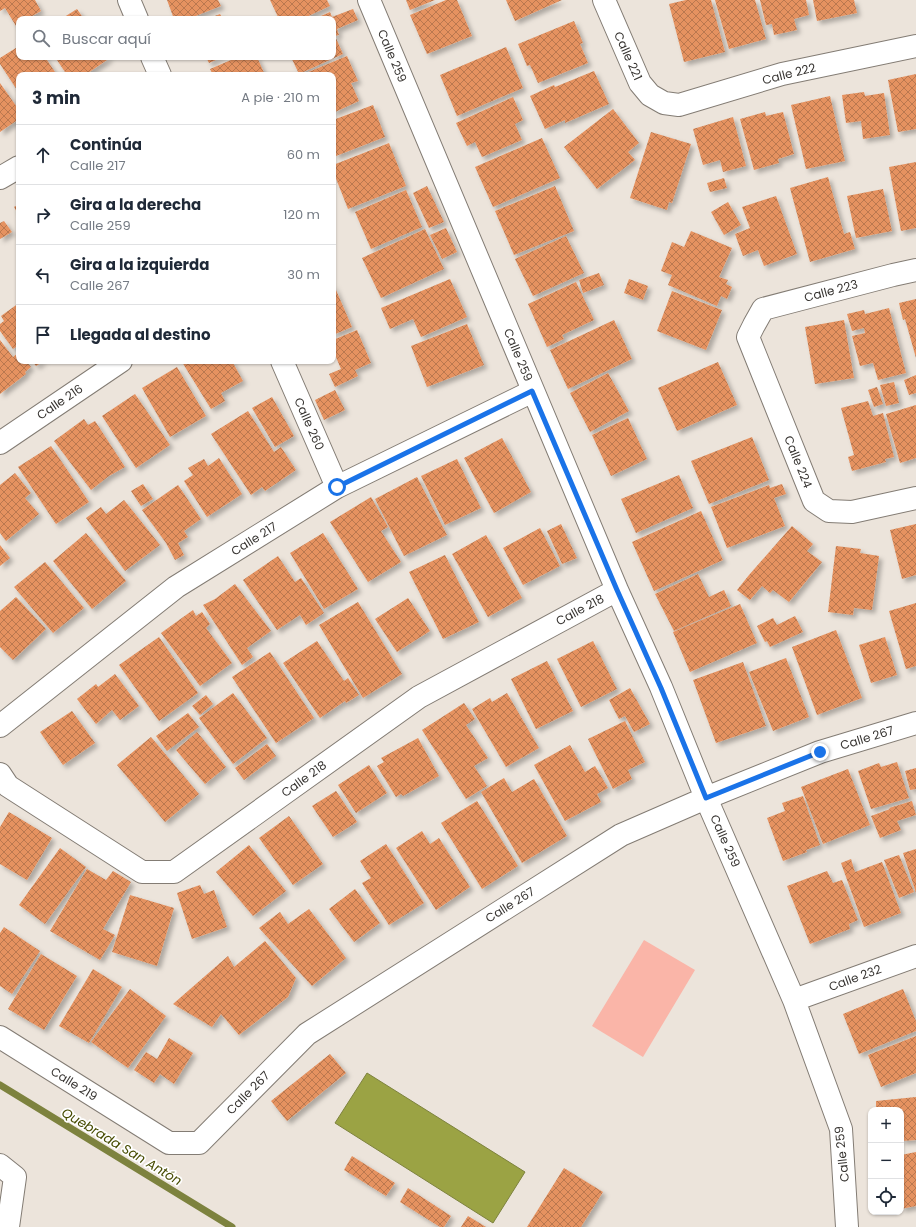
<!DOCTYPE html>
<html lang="es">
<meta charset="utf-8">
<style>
body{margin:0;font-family:Poppins,sans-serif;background:#f6f6f7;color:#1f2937}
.controls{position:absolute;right:12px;bottom:12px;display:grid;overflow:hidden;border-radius:8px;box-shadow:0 1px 3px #0004}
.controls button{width:36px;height:36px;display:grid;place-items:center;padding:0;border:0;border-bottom:1px solid #e0e1e3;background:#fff;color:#1f2937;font:20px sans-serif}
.stop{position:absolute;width:12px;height:12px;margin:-9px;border:3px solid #1a73e8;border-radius:50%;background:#fff}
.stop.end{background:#1a73e8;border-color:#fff;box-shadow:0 1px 4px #0008}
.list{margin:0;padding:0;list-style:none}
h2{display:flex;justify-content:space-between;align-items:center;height:52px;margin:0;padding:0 16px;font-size:17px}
h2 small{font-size:13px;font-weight:400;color:#747a83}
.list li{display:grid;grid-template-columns:26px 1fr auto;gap:12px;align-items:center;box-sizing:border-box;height:60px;padding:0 16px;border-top:1px solid #e0e1e3}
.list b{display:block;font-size:15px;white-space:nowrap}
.list p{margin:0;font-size:13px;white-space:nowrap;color:#747a83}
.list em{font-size:13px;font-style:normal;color:#747a83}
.icon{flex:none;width:22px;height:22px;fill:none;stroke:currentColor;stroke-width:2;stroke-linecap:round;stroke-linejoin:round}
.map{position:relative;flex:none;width:916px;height:1227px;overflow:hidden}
.search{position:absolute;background:#fff;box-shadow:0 1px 3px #0004;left:16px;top:16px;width:320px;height:44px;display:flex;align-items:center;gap:10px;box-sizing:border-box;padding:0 14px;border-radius:8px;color:#747a83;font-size:15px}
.panel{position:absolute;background:#fff;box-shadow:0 1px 3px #0004;left:16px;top:72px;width:320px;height:292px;border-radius:8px}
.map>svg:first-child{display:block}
</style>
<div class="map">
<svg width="916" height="1227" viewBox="0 0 916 1227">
<defs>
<pattern id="building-cross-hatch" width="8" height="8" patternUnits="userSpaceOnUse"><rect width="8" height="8" fill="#e59260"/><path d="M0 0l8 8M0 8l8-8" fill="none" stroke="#ba7850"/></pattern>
<filter id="shadow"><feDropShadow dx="3.5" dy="3.5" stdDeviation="2" flood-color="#0004"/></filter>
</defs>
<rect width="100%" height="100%" fill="#ece4db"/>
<path fill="#fab5a8" d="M 644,940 L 695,970 L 643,1057 L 592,1026 Z"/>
<path fill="#9ba344" stroke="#7d823e" d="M 367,1073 L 525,1172 L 493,1223 L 335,1123 Z"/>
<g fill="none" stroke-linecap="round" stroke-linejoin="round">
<path stroke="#7d823e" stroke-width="7" d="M 0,1085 L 232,1227"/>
</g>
<path fill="url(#building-cross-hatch)" filter="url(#shadow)" d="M 0,0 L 35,0 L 41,11 L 27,19 L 19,19 L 19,24 L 16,26 L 5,8 L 0,11 Z
M 167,0 L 218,0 L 221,6 L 188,19 L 174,19 Z
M 270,0 L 327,0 L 330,6 L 302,19 L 279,19 Z
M 406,0 L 435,0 L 410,10 Z
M 446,0 L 457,0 L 472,36 L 427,54 L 410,15 Z
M 506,0 L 562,0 L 515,21 Z
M 686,0 L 711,0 L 725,52 L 684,62 L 669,4 Z
M 715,0 L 755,0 L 766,39 L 729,49 Z
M 760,0 L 806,0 L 809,15 L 794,19 L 797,30 L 774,35 L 772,24 L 766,25 Z
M 813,0 L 854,0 L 857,13 L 817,21 Z
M 77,9 L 84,19 L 61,19 Z
M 353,9 L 358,20 L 337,29 L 339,35 L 335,36 L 343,54 L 299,74 L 291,57 L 333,57 L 333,19 L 314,19 L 330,12 L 332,17 Z
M 220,14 L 223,19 L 207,19 Z
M 574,21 L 583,43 L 580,44 L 588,63 L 538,83 L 530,65 L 527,66 L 518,44 Z
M 19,46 L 19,57 L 45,57 L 57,75 L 19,75 L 19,93 L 0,64 L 0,58 Z
M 506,47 L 523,88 L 457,116 L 440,75 Z
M 347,56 L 358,81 L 351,83 L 359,101 L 333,113 L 333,75 L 307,75 L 306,73 Z
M 55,57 L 109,57 L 110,58 L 85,75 L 67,75 Z
M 206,57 L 223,57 L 209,63 Z
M 238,57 L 257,57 L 265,75 L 213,75 L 210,69 Z
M 594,71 L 609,104 L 565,123 L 565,120 L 545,129 L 530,96 L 554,85 L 555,87 Z
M 916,74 L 916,129 L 898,132 L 888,80 Z
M 0,83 L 19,110 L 19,119 L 0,132 Z
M 864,92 L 865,96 L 884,93 L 890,135 L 863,139 L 861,121 L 846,123 L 842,95 Z
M 830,96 L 845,161 L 806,169 L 791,105 Z
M 513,97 L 523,120 L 515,124 L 522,140 L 482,157 L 475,142 L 467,146 L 456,123 Z
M 373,105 L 385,137 L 336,156 L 333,147 L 333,120 Z
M 613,109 L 639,143 L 628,152 L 635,160 L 597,189 L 564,147 Z
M 765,112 L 766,116 L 783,112 L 794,154 L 778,159 L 779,163 L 754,170 L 740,119 Z
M 733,117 L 746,166 L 723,172 L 720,160 L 703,165 L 693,129 Z
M 651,132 L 691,144 L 672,203 L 669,202 L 667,210 L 630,198 Z
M 542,138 L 560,178 L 493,207 L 475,167 Z
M 389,143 L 406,186 L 348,209 L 333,171 L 333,165 Z
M 916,162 L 916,228 L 901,231 L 889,167 Z
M 828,177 L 844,234 L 850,232 L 855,249 L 810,262 L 790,188 Z
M 724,178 L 727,188 L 710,192 L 707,183 Z
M 427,186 L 444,222 L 429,228 L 413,193 Z
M 555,186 L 574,231 L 514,255 L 495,211 Z
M 883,189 L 892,231 L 856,238 L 847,196 Z
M 406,190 L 422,227 L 371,249 L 355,212 Z
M 776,196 L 797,254 L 764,266 L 758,250 L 743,256 L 735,234 L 750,228 L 742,207 Z
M 728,202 L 741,225 L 724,235 L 711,212 Z
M 19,204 L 19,216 L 14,207 Z
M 4,221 L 12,232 L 0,239 L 0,223 Z
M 446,228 L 457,252 L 442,259 L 430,235 Z
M 425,229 L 444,269 L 381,298 L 362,258 Z
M 691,231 L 732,248 L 719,277 L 728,280 L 726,284 L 732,287 L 727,299 L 721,296 L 717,306 L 668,285 L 672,275 L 661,271 L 672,242 L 684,247 Z
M 566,236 L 584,273 L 533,296 L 515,259 Z
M 599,273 L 604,285 L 583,293 L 579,280 Z
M 450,279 L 467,317 L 421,337 L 413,319 L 390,329 L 381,308 Z
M 629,279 L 648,286 L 643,300 L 624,293 Z
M 576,282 L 594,320 L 562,335 L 564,339 L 547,347 L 528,304 Z
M 333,283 L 352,327 L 333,335 Z
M 672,291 L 722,310 L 706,350 L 657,331 Z
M 916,299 L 916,358 L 905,319 L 903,320 L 899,303 Z
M 19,303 L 19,345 L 13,349 L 0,331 L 0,324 L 4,321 L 1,316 Z
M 889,308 L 906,373 L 878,380 L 873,363 L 860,366 L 852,336 L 865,333 L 864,328 L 852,331 L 847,314 L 864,310 L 865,314 Z
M 614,320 L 632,359 L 568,389 L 550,350 Z
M 844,320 L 854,378 L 815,384 L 805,327 Z
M 467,324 L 484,365 L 427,387 L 411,346 Z
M 357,330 L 371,363 L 355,370 L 358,376 L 335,387 L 329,374 L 341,369 L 333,350 L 333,340 Z
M 0,340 L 13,357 L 19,352 L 19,361 L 26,361 L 31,367 L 25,372 L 26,374 L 0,394 Z
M 32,361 L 44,361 L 36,366 Z
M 183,361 L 232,361 L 243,381 L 221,393 L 225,401 L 211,409 L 182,362 Z
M 718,362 L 737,405 L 677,431 L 658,388 Z
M 177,367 L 206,416 L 170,437 L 142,388 Z
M 608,373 L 629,411 L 590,432 L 570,393 Z
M 916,375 L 916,393 L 909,395 L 904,380 Z
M 894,382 L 899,403 L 886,406 L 880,385 Z
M 877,387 L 883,404 L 874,407 L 868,390 Z
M 335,390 L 345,410 L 324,420 L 315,400 Z
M 135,394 L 170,445 L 136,468 L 102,416 Z
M 272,397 L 294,436 L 275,447 L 252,408 Z
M 868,401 L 873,416 L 883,413 L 894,457 L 885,459 L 886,462 L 852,471 L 848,457 L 854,455 L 841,408 Z
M 916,405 L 916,458 L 900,463 L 886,414 Z
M 248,411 L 274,452 L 281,447 L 296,470 L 265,491 L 262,487 L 251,495 L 211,434 Z
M 628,418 L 647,459 L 611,476 L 592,435 Z
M 84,419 L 88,425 L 95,421 L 125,467 L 109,476 L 91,490 L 54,441 Z
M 752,437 L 769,480 L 709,504 L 691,461 Z
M 502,438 L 531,492 L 494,513 L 464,458 Z
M 51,446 L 89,502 L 56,524 L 18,467 Z
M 219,458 L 242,494 L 207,517 L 184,481 L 193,475 L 188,468 L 204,459 L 208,466 Z
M 457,459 L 481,508 L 445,525 L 421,476 Z
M 15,473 L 31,493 L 25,498 L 39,514 L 6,541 L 0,533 L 0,485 Z
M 679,475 L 693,508 L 636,533 L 621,499 Z
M 417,477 L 447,535 L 404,556 L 375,499 Z
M 143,484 L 153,499 L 141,506 L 131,491 Z
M 782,484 L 786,494 L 774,498 L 785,526 L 727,548 L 711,507 L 769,485 L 770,488 Z
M 178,485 L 201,519 L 184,531 L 188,537 L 178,543 L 184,555 L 175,560 L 166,543 L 142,510 Z
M 371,497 L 388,527 L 381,531 L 401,562 L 368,582 L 330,522 Z
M 124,500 L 160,545 L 125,571 L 86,518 L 101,507 L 106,514 Z
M 701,511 L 723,560 L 654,591 L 632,542 Z
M 561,524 L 577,558 L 562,564 L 547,531 Z
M 916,524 L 916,575 L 902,579 L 890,530 Z
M 792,526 L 813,544 L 807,551 L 822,562 L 789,602 L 773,590 L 770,593 L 762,586 L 750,600 L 737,590 L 749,575 Z
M 540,528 L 560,566 L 523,585 L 503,548 Z
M 86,533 L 126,581 L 92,609 L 53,561 Z
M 323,533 L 358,589 L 324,609 L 290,553 Z
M 486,535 L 522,598 L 488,617 L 452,554 Z
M 0,545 L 10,558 L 0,566 Z
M 836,546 L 861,549 L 860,553 L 879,556 L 872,610 L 854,608 L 853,615 L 828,612 Z
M 445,555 L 479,622 L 443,639 L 409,572 Z
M 278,556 L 295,582 L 301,578 L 324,613 L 306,625 L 300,615 L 277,630 L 243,580 Z
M 45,562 L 84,608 L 53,633 L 14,587 Z
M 698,574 L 709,597 L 724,590 L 731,606 L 674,631 L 655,594 Z
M 235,584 L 271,631 L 247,648 L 253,657 L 242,665 L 203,605 L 215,599 Z
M 16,597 L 46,629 L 13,660 L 0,647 L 0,611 Z
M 408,598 L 430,631 L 397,652 L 375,619 Z
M 358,602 L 402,674 L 363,698 L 319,625 Z
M 916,603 L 916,666 L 906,669 L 889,611 Z
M 740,604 L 757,643 L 690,672 L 673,632 Z
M 193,610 L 196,616 L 202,612 L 210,624 L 206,628 L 232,663 L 200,686 L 161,633 Z
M 795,616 L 803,632 L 770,647 L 767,641 L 765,642 L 757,626 L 773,618 L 777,625 Z
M 836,630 L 862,698 L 817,715 L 792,647 Z
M 159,637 L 198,693 L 159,721 L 119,665 Z
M 885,637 L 897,675 L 871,683 L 859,645 Z
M 317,641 L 344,681 L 348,678 L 359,695 L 346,703 L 345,701 L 320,718 L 283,663 Z
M 593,641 L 617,689 L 581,707 L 557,659 Z
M 270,652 L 314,718 L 276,743 L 232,677 Z
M 786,658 L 809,717 L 773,731 L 749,672 Z
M 547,661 L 573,711 L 536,729 L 511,679 Z
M 743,662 L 766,726 L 716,743 L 693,680 Z
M 115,674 L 139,706 L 120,720 L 112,710 L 96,724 L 77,699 L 96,684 L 98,687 Z
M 630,688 L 650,724 L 634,732 L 625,716 L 619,719 L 609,700 Z
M 233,693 L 267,738 L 233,764 L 199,718 Z
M 507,693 L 539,748 L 506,767 L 472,709 L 490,698 L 492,702 Z
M 206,695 L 213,704 L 200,715 L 192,706 Z
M 464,703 L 475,719 L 466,725 L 488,758 L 474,766 L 487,786 L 466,799 L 422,730 Z
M 72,711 L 95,743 L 63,765 L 40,732 Z
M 188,713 L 199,727 L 167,751 L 156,736 Z
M 625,721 L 645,762 L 628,770 L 632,779 L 613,789 L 588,739 Z
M 197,732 L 226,767 L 205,784 L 176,750 Z
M 151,737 L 199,794 L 165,822 L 117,765 Z
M 418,738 L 439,776 L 403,796 L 401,794 L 396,797 L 377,766 L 384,762 L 381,758 Z
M 267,744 L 276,756 L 244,780 L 235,768 Z
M 570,745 L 585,772 L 595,766 L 608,788 L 597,794 L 601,802 L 565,821 L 534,765 Z
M 897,762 L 909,798 L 871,809 L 858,771 L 879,763 L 881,767 Z
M 369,765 L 387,793 L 356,813 L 338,785 Z
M 916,768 L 916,789 L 910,790 L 905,771 Z
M 848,769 L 870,825 L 823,844 L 801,787 Z
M 504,778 L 512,792 L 534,779 L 567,836 L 522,863 L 481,792 Z
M 336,791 L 357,822 L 333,837 L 312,806 Z
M 803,796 L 820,845 L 806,850 L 807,852 L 783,861 L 767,818 L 785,811 L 782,803 Z
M 477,801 L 518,866 L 482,889 L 441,823 Z
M 912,801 L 916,815 L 897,821 L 901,830 L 880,838 L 871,816 L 890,809 L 889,808 Z
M 9,812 L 52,838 L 27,880 L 0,864 L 0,827 Z
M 289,816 L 323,864 L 293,885 L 259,838 Z
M 422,831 L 430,844 L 439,838 L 470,887 L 436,910 L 396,848 Z
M 386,844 L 424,903 L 389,925 L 362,883 L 371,878 L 360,861 Z
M 249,845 L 286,891 L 253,916 L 216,872 Z
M 60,848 L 86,867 L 45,924 L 19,905 Z
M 916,849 L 916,893 L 903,853 Z
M 899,855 L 914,892 L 899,898 L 884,860 Z
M 851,859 L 855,872 L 882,862 L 901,913 L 864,927 L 841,863 Z
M 87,869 L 106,880 L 113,871 L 131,882 L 103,929 L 115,935 L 100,960 L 50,931 Z
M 827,871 L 833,883 L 842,880 L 858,920 L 849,924 L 850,929 L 810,944 L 787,886 Z
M 200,885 L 204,894 L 214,890 L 227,927 L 192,939 L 177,893 Z
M 355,889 L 380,923 L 354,942 L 329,909 Z
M 130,895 L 174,908 L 157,966 L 112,952 Z
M 309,909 L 346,958 L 312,986 L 259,928 L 280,912 L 288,924 Z
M 4,927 L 40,951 L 12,994 L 0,986 L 0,933 Z
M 265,941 L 296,978 L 288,997 L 239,1035 L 221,1014 L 212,1027 L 173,1004 L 228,956 L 234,967 Z
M 41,954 L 77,976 L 44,1030 L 8,1009 Z
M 93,969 L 122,987 L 89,1043 L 59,1026 Z
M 130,989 L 166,1016 L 128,1068 L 91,1042 Z
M 903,989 L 916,1021 L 916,1031 L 859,1054 L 843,1014 Z
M 916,1036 L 916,1073 L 881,1087 L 868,1055 Z
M 169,1038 L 193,1053 L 174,1084 L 160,1074 L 154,1083 L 134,1070 L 146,1052 L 157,1059 Z
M 330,1054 L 346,1073 L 287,1121 L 271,1101 Z
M 916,1097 L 916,1140 L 901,1141 L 901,1110 L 876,1110 L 876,1101 Z
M 916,1152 L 916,1206 L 901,1209 L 901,1155 Z
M 352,1156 L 395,1183 L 386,1196 L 344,1170 Z
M 564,1168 L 603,1192 L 581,1227 L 527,1227 Z
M 408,1188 L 451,1216 L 444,1227 L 440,1227 L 400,1202 Z
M 468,1216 L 486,1227 L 461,1227 Z"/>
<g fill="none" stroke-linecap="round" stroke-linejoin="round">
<defs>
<path id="minor" d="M 129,0 L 137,19
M 369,0 L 617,590 L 661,687 L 706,798 L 794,1000 L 841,1129 L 847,1227
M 604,0 L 640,83 L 650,95 L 664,103 L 679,105 L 782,74 L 916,46
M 152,57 L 160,75
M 0,178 L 19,167
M 916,270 L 893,275 L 763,309 L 754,325 L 748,337 L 814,501 L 829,511 L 852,512 L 916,498
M 282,361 L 337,487
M 0,443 L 121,361
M 0,726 L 176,587 L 337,487 L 533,391
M 0,774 L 8,786 L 142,872 L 174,872 L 419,697 L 617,590
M 794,1000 L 916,956
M 0,1037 L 169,1143 L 199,1143 L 307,1034 L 621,835 L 706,798 L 820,752 L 916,723
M 0,1165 L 15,1177 L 8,1227"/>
</defs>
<use href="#minor" stroke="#837c74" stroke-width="24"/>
<use href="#minor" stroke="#fff" stroke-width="22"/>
</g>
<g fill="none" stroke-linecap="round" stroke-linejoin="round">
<path stroke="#1a73e8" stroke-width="5" d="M 337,487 L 532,391 L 617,590 L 661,688 L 706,798 L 820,752"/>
</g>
<g text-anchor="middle" stroke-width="3.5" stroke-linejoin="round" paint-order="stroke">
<g font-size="12" fill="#373431" stroke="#fff">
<text transform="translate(392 56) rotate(67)" y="4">Calle 259</text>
<text transform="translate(628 56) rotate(66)" y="4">Calle 221</text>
<text transform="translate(789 74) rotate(-14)" y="4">Calle 222</text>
<text transform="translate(831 291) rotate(-15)" y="4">Calle 223</text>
<text transform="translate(518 355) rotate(67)" y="4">Calle 259</text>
<text transform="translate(60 402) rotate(-34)" y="4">Calle 216</text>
<text transform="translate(309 424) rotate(66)" y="4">Calle 260</text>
<text transform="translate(798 462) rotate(68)" y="4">Calle 224</text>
<text transform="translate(254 539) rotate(-32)" y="4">Calle 217</text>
<text transform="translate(580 610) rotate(-28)" y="4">Calle 218</text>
<text transform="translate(867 738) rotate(-17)" y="4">Calle 267</text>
<text transform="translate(304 779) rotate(-36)" y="4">Calle 218</text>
<text transform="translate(725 841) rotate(66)" y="4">Calle 259</text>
<text transform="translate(510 905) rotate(-32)" y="4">Calle 267</text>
<text transform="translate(855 978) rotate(-20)" y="4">Calle 232</text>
<text transform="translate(74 1084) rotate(32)" y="4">Calle 219</text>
<text transform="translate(248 1093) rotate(-45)" y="4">Calle 267</text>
<text transform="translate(842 1154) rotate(-96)" y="4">Calle 259</text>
</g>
<g font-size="13" font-style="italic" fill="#464b00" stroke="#fff">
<text transform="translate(122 1146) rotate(31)" y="5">Quebrada San Antón</text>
</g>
</g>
</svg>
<div class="controls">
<button>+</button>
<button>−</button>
<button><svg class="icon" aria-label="locate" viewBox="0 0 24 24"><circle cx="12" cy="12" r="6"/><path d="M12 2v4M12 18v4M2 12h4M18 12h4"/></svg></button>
</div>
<div class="stop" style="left:337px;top:487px"></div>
<div class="stop end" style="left:820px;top:752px"></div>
<div class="search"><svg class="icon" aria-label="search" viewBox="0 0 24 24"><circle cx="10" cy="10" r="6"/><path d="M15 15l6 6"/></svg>Buscar aquí</div>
<section class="panel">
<h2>3 min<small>A pie · 210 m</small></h2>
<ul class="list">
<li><svg class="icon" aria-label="ahead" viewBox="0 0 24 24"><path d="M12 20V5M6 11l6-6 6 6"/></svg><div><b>Continúa</b><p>Calle 217</p></div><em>60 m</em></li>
<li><svg class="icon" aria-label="right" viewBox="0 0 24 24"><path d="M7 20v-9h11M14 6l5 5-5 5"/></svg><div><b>Gira a la derecha</b><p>Calle 259</p></div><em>120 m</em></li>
<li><svg class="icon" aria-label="left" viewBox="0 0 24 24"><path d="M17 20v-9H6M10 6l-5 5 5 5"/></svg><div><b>Gira a la izquierda</b><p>Calle 267</p></div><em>30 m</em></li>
<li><svg class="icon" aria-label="arrive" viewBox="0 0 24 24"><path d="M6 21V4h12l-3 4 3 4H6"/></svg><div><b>Llegada al destino</b></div></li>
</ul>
</section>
</div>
